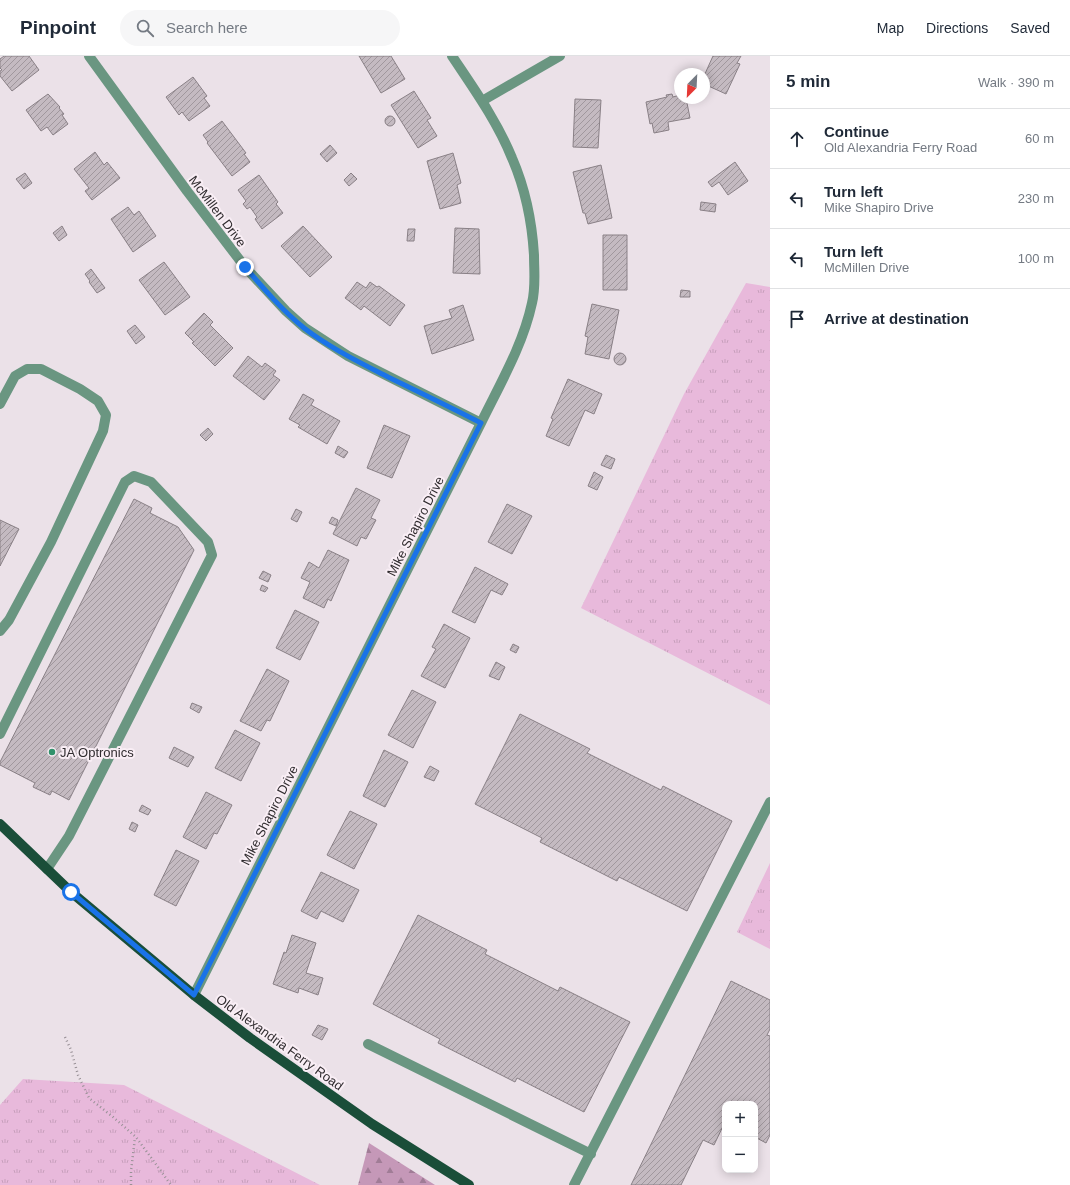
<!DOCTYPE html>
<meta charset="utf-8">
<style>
body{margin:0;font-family:Helvetica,sans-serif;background:#f6f6f7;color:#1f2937}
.controls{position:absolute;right:12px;bottom:12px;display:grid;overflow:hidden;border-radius:8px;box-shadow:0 2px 10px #0003}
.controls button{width:36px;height:36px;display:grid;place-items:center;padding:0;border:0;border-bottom:1px solid #e0e1e3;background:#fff;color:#1f2937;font:20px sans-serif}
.compass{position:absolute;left:674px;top:12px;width:36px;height:36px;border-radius:50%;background:#fff;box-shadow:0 2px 10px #0003;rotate:204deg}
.stop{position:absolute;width:12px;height:12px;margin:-9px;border:3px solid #1a73e8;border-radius:50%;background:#fff}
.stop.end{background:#1a73e8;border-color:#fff;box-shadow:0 1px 4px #0008}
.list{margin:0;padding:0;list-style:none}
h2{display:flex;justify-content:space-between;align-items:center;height:52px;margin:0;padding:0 16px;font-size:17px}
h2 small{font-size:13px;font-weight:400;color:#747a83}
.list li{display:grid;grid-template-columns:26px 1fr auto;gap:12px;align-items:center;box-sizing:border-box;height:60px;padding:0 16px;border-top:1px solid #e0e1e3}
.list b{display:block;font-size:15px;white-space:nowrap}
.list p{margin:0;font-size:13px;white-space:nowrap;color:#747a83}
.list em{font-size:13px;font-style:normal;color:#747a83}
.icon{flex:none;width:22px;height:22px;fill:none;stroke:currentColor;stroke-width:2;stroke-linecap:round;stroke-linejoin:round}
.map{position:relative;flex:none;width:770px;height:1129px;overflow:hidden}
header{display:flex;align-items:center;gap:24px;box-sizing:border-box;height:56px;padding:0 20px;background:#fff;border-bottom:1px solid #e0e1e3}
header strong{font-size:19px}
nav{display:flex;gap:22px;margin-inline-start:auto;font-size:14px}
.search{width:280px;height:36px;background:#f6f6f7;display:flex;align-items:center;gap:10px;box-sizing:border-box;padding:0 14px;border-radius:22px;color:#747a83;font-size:15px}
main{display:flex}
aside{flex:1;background:#fff}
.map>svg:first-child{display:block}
</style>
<header>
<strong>Pinpoint</strong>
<div class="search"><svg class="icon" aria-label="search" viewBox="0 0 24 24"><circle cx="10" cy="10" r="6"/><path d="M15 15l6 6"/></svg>Search here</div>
<nav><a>Map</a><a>Directions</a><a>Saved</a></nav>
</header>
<main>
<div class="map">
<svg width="770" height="1129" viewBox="0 0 770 1129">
<defs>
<pattern id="grass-tufts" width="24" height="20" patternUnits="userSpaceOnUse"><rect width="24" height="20" fill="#e8b9db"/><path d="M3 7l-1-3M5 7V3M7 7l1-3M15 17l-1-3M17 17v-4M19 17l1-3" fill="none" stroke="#c79fbc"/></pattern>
<pattern id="forest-firs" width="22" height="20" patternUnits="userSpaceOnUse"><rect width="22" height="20" fill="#c598b8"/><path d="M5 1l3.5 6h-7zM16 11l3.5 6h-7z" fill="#a07c96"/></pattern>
<pattern id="building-hatch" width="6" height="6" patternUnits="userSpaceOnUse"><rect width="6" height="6" fill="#c4bac1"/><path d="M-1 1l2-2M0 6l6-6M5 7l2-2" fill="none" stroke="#a0979d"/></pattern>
</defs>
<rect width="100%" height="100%" fill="#ebe1e8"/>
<path fill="url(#grass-tufts)" d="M 746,227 L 770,231 L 770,649 L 581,552 L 684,338 Z
M 770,807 L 770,893 L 737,876 Z
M 23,1023 L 124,1029 L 320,1129 L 0,1129 L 0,1049 Z"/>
<path fill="url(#forest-firs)" d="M 369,1087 L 435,1129 L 358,1129 Z"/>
<path fill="url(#building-hatch)" stroke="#898086" d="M 4,0 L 29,0 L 39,14 L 12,35 L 0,20 L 0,15 L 2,14 L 0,12 L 0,3 Z
M 359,0 L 391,0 L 405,23 L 381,37 Z
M 713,0 L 741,0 L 737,7 L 740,8 L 726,38 L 704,28 L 704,20 Z
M 193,21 L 207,40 L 204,42 L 210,50 L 189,65 L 182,56 L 179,59 L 166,41 Z
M 414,35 L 431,62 L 427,64 L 437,80 L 418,92 L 391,49 Z
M 48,38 L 60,51 L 59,52 L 64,58 L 62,59 L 68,68 L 53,79 L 47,71 L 41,75 L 26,54 Z
M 672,38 L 673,41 L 680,39 L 680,42 L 686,42 L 690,62 L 668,66 L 669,74 L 654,77 L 652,67 L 650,68 L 646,46 L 667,41 L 666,39 Z
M 575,43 L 601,44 L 598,92 L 573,91 Z
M385 65a5 5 0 1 1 10 0a5 5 0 1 1-10 0Z
M 222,65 L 246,97 L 244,98 L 250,106 L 232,120 L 207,87 L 208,86 L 203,79 Z
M 330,89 L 337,97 L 327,106 L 320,98 Z
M 95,96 L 104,109 L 107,106 L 120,122 L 92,144 L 85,135 L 89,132 L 74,113 Z
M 453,97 L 461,127 L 457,129 L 461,147 L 440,153 L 427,105 Z
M 735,106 L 748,125 L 728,139 L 719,126 L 712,131 L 708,126 Z
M 601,109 L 612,162 L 588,168 L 585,157 L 583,157 L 573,116 Z
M 25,117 L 32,127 L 24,133 L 16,123 Z
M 351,117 L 357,123 L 349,130 L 344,124 Z
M 259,119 L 278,146 L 276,148 L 283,157 L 262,173 L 255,163 L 257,161 L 250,151 L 247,153 L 243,148 L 246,145 L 238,134 Z
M 701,146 L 716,148 L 715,156 L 700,154 Z
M 128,151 L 134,159 L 139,155 L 156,180 L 133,196 L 111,163 Z
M 62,170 L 67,179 L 59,185 L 53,177 Z
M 303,170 L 332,201 L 310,221 L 281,190 Z
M 455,172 L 479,173 L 480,218 L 453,217 Z
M 408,173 L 415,173 L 414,185 L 407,185 Z
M 603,179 L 627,179 L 627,234 L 603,234 Z
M 164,206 L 190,241 L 165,259 L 139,224 Z
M 91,213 L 105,232 L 97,237 L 89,226 L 90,225 L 85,218 Z
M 357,226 L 366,232 L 370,226 L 377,231 L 379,230 L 405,249 L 390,270 L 364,250 L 361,254 L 345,242 Z
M 681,234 L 690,235 L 690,241 L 680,241 Z
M 592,248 L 619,254 L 609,303 L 585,298 L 588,281 L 585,280 Z
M 463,249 L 474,284 L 432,298 L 424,270 L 452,262 L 449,254 Z
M 204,257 L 213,266 L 210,269 L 233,292 L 215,310 L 192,287 L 194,286 L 185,277 Z
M 135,269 L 145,281 L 136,288 L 127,275 Z
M614 303a6 6 0 1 1 12 0a6 6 0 1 1-12 0Z
M 248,300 L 262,311 L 265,307 L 276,315 L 273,319 L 280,324 L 264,344 L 233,320 Z
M 568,323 L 602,338 L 594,358 L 585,354 L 569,390 L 546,380 L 553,363 L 551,362 Z
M 303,338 L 314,344 L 311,349 L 340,365 L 327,388 L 298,371 L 300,369 L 289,363 Z
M 384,369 L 410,380 L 392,422 L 367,412 Z
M 208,372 L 213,378 L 206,385 L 200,379 Z
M 338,390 L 348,396 L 344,402 L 335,397 Z
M 606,399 L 615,403 L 611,413 L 601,409 Z
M 594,416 L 603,421 L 597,434 L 588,430 Z
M 356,432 L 380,444 L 371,462 L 376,464 L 366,483 L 361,481 L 357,490 L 333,478 Z
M 134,443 L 152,452 L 150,457 L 178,471 L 194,494 L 69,744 L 52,735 L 50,739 L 33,731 L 35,727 L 0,709 L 0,706 Z
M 507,448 L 532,460 L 512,498 L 488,486 Z
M 296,453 L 302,456 L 297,466 L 291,463 Z
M 332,461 L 338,464 L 336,470 L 329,467 Z
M 0,464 L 19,473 L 0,510 Z
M 328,494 L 349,504 L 331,545 L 328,543 L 324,552 L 303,542 L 310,526 L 301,522 L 309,506 L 319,512 Z
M 475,511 L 508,528 L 502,539 L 491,534 L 475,567 L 452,556 Z
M 263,515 L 271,519 L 268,526 L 259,522 Z
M 262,529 L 268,532 L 265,536 L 260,534 Z
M 295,554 L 319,566 L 300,604 L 276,592 Z
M 444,568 L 470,582 L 445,632 L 421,620 L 436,593 L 432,591 Z
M 513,588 L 519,591 L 516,597 L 510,594 Z
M 496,606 L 505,611 L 499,624 L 489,620 Z
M 267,613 L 289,625 L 270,665 L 267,664 L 261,675 L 240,665 Z
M 412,634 L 436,646 L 413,692 L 388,679 Z
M 192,647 L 202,651 L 199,657 L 190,652 Z
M 520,658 L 590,693 L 587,697 L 661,734 L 663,730 L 732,765 L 687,855 L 619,821 L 617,825 L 540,786 L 542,782 L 475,748 Z
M 235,674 L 260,687 L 241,725 L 215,712 Z
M 174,691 L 194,701 L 188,711 L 169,702 Z
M 384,694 L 408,706 L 385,751 L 363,740 Z
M 430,710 L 439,715 L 434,725 L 424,721 Z
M 206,736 L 232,749 L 217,778 L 214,777 L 206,793 L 183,781 Z
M 142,749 L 151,754 L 148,759 L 139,755 Z
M 350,755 L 377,768 L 354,813 L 327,799 Z
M 132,766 L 138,769 L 135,776 L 129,773 Z
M 176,794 L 199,805 L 176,850 L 154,839 Z
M 321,816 L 359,834 L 343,866 L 321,855 L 317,863 L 301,855 Z
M 418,859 L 487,894 L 485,898 L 558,935 L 560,931 L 630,966 L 584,1056 L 517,1022 L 515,1026 L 438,987 L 440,983 L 373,948 Z
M 292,879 L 316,887 L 306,917 L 323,922 L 318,939 L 299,932 L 298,937 L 273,928 L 284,896 L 286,897 Z
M 731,925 L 770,944 L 770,973 L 767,979 L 770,980 L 770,1079 L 766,1087 L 755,1081 L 755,1048 L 725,1048 L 725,1066 L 714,1089 L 703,1084 L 681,1129 L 631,1129 Z
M 318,969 L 328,973 L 322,984 L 312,979 Z"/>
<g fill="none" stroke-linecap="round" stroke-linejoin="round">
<path stroke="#999197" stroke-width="2.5" stroke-dasharray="1 3" stroke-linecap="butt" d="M 65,981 L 71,994 L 78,1019 L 89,1042 L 113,1061 L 136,1081 L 171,1129
M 131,1129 L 131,1115 L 135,1082"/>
<path stroke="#6a9681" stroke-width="10" d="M 89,0 L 187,135 L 245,211 L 286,255 L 305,272 L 348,300 L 481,367
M 482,45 L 560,0
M 0,348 L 15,320 L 27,313 L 41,313 L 80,333 L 98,345 L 106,359 L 103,375 L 51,486 L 9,564 L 0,575
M 0,678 L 125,426 L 134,420 L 151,426 L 208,486 L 212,499 L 69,780 L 47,813
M 194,939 L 481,367 C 500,328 523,289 532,247 C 536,231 534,216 534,199 C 532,166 525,132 512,102 C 497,65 474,33 452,0
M 368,988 L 591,1098
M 574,1129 L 770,746"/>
<path stroke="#1a4e39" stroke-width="10" d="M 0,768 L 71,836 L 194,939 L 250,982 L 372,1068 L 469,1129"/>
</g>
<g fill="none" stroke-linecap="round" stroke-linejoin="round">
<path stroke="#1a73e8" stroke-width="5" d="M 71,836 L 194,939 L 481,367 C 450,351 419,336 388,321 C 359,306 330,292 304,272 C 282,254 264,233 245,211"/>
</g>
<circle fill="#31926c" stroke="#f9eef5" stroke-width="1.5" cx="52" cy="696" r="4"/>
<g text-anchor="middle" stroke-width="4" stroke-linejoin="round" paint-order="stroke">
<g font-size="13" fill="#302c2f" stroke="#f9eef5">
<text transform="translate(218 155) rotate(53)" y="5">McMillen Drive</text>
<text transform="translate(415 470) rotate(-63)" y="5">Mike Shapiro Drive</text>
<text transform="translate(269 759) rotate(-63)" y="5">Mike Shapiro Drive</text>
<text transform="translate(280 986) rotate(36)" y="5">Old Alexandria Ferry Road</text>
</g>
<g font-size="13" fill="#302c2f" stroke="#f9eef5" text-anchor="start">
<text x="60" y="701">JA Optronics</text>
</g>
</g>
</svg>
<div class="controls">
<button>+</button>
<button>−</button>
</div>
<svg class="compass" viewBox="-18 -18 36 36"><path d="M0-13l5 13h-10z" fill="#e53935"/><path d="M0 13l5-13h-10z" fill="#747a83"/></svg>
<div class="stop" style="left:71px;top:836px"></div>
<div class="stop end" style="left:245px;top:211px"></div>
</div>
<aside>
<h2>5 min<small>Walk · 390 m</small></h2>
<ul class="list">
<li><svg class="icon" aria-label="ahead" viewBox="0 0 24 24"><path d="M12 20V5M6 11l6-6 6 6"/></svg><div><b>Continue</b><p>Old Alexandria Ferry Road</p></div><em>60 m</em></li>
<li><svg class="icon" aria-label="left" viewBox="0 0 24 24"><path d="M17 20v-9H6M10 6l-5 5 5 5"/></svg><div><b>Turn left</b><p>Mike Shapiro Drive</p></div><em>230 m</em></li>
<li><svg class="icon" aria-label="left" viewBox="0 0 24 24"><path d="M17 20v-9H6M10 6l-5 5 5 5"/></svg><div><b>Turn left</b><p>McMillen Drive</p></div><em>100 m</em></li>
<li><svg class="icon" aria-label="arrive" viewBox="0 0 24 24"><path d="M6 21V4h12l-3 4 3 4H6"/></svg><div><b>Arrive at destination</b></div></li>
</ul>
</aside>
</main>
